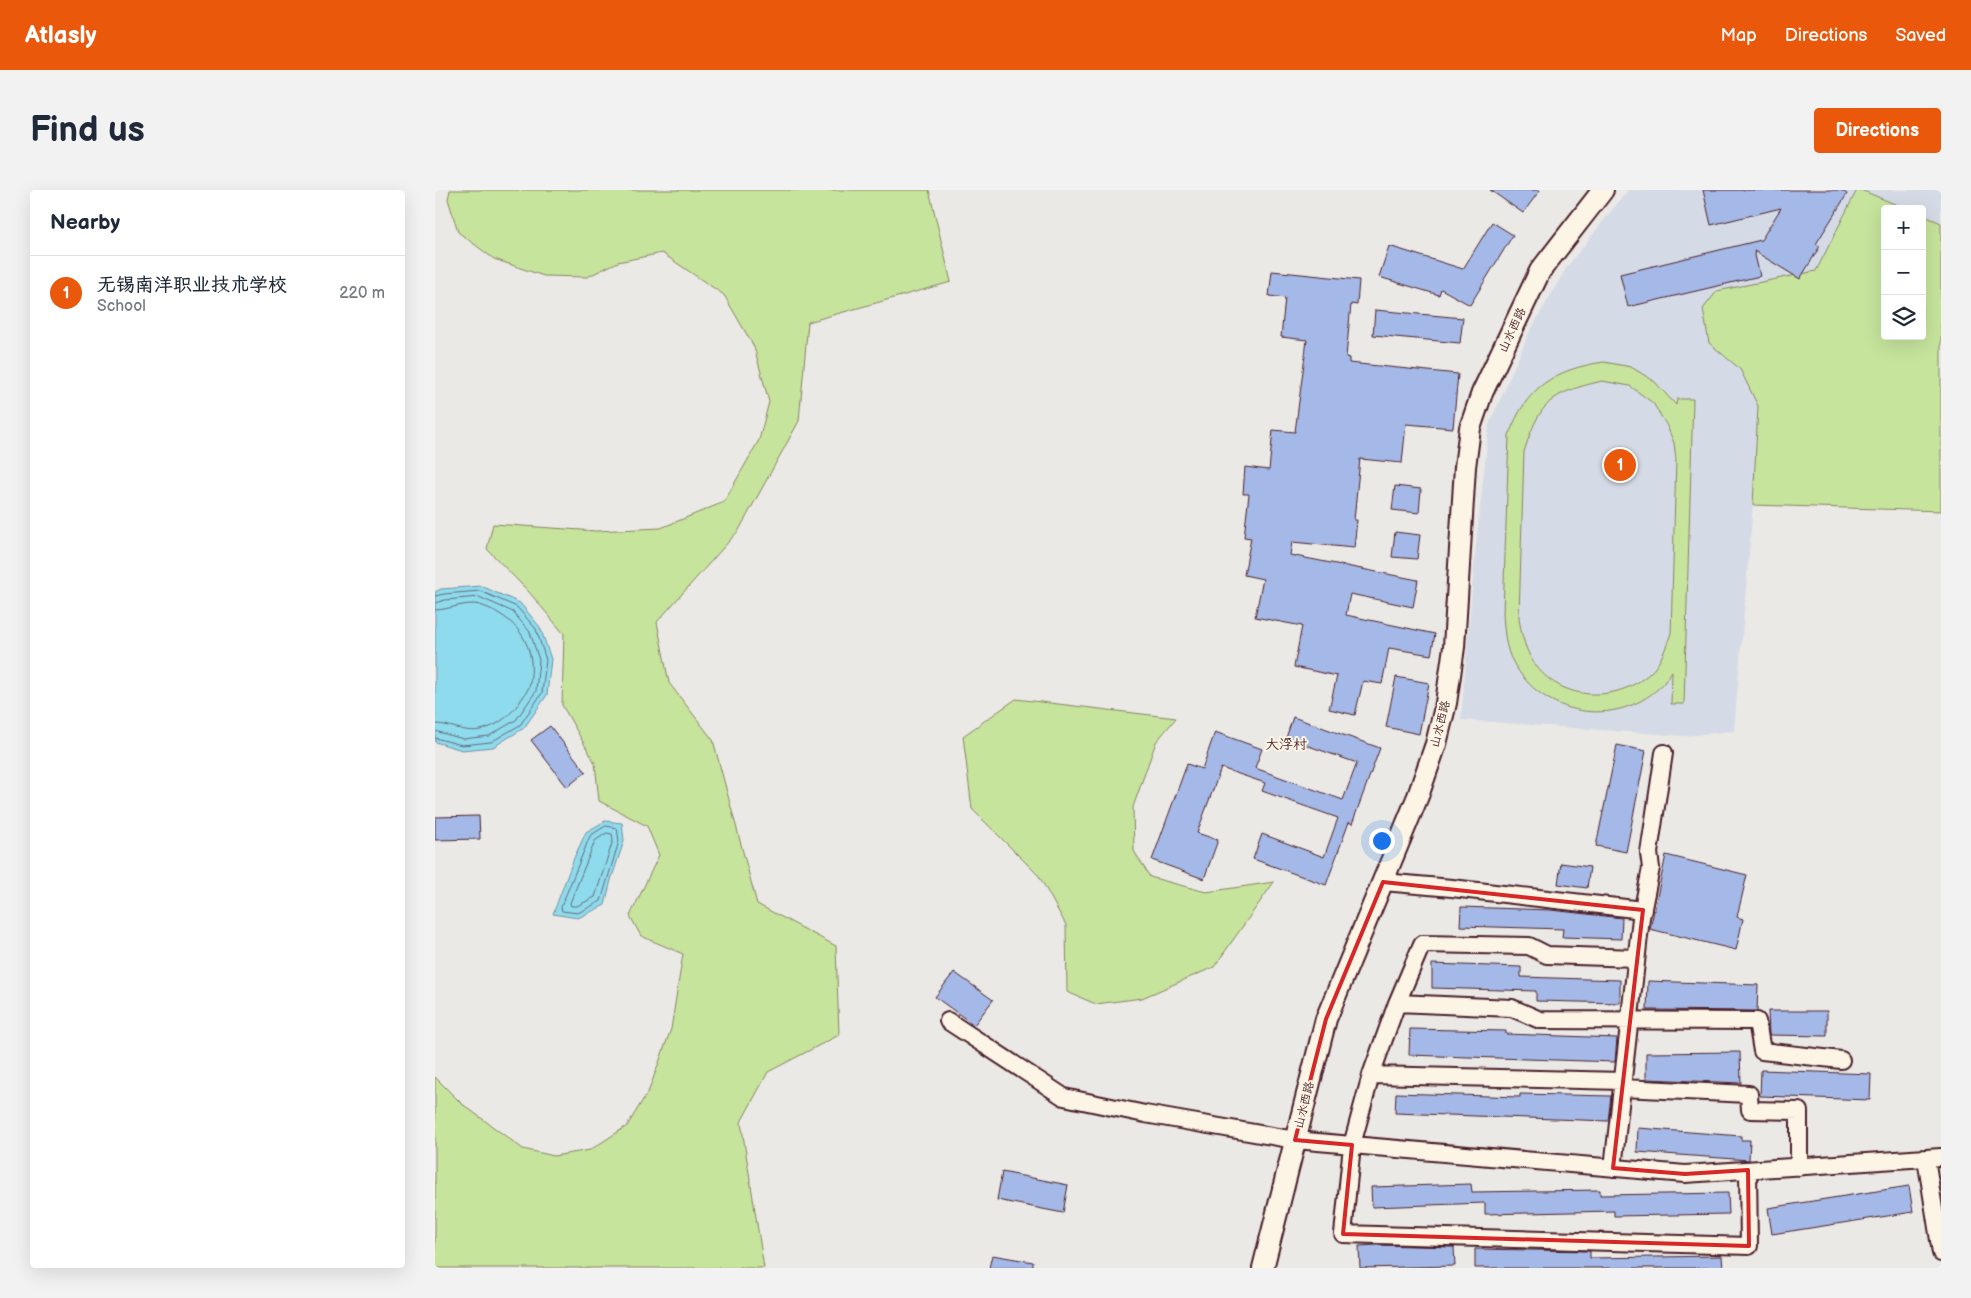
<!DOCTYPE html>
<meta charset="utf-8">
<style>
body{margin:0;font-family:"Balsamiq Sans","LXGW WenKai TC",sans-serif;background:#f2f2f3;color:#1f2937}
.controls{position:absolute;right:15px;top:15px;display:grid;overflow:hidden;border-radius:5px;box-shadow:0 5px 20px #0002}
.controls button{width:45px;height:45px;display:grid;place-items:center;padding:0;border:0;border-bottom:1px solid #e0e1e3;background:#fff;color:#1f2937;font:25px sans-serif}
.you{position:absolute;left:946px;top:650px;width:18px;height:18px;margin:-12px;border:4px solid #fff;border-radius:50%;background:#1a73e8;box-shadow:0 0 0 8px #1a73e833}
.badge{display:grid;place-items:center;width:32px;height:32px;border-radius:50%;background:#ea580c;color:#fff;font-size:16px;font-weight:700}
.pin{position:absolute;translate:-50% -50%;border:2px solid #fff;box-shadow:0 1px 5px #0006}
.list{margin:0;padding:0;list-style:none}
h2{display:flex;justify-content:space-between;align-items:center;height:65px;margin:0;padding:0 20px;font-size:21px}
h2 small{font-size:16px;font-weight:400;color:#747a83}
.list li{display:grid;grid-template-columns:32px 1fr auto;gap:15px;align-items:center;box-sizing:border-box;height:75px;padding:0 20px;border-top:1px solid #e0e1e3}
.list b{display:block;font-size:19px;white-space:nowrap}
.list p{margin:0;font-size:16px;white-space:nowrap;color:#747a83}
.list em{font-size:16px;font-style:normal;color:#747a83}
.icon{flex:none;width:28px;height:28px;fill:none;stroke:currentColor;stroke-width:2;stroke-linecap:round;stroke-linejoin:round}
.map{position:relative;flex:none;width:1506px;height:1078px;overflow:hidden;border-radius:5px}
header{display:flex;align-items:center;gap:30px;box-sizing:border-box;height:70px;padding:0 25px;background:#ea580c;color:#fff}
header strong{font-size:24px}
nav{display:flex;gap:28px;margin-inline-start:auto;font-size:18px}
.intro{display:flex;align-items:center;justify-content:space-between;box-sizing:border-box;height:120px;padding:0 30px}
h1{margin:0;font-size:35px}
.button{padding:12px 22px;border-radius:5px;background:#ea580c;color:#fff;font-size:18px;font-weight:700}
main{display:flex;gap:30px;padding:0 30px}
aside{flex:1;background:#fff;border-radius:5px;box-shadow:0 5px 20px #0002}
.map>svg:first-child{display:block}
</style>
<header>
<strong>Atlasly</strong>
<nav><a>Map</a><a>Directions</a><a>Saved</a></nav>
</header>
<div class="intro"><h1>Find us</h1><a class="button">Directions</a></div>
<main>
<aside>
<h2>Nearby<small></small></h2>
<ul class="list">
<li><span class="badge">1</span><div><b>无锡南洋职业技术学校</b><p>School</p></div><em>220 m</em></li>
</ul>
</aside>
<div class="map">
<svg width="1506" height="1078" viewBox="0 0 1506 1078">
<rect width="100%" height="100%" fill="#eae9e5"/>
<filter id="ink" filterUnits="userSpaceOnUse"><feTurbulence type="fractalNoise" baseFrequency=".02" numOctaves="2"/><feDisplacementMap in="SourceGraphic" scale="10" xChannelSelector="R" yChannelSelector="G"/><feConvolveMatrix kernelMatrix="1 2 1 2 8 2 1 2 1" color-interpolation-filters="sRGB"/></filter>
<g filter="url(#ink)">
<path fill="#d5dbe6" d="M 1193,0 L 1422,0 L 1381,81 L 1283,101 L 1274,153 L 1305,179 L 1323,216 L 1318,315 L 1299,541 L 1250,546 L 1026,530 L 1040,364 L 1054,235 L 1094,143 L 1131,78 Z
M 1426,0 L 1506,0 L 1506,33 L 1487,25 L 1487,19 L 1472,19 Z"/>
<path fill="#c6e49c" stroke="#888264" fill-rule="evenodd" d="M 15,0 L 494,0 L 516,92 L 373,132 L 364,231 L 304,340 L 222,432 L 234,493 L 278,550 L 322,714 L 401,756 L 404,845 L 333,882 L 306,932 L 329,1078 L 0,1078 L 0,887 L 26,913 L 88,959 L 119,966 L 155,960 L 192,936 L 214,900 L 236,839 L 248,764 L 206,746 L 195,726 L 224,665 L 212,636 L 164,611 L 160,573 L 127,515 L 129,444 L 94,402 L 52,359 L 58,334 L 161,341 L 226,338 L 289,312 L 324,250 L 334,212 L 319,157 L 289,105 L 227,63 L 183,72 L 152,87 L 109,86 L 59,69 L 23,42 L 13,9 Z
M 1422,0 L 1426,0 L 1472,19 L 1450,19 L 1450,146 L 1487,146 L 1487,25 L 1506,33 L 1506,321 L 1318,315 L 1323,216 L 1305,179 L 1274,153 L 1268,119 L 1282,101 L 1381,81 Z
M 1169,172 L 1196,177 L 1219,191 L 1241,215 L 1242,209 L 1258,209 L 1249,514 L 1236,514 L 1237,481 C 1233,486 1230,493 1225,497 C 1180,539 1107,526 1078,472 C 1070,458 1069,439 1068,423 L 1074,245 C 1091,197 1120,179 1169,172 ZM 1167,191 L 1195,196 L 1218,213 L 1232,236 L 1239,253 L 1241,270 L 1236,443 C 1231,457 1226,473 1215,483 C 1180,515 1120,511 1096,468 C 1089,455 1086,442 1084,428 L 1089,262 C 1105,211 1116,203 1167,191 Z
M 581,509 L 741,528 L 721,552 L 698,617 L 699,661 L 715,687 L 771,702 L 839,692 L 779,777 L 707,808 L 661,814 L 632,802 L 631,735 L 604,686 L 537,619 L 528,546 Z"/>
<path fill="#8edbed" stroke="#73909f" d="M 46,396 L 85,413 L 105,437 L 116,469 L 112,505 L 89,538 L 58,557 L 27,560 L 0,552 L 0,402 L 6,399 Z
M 170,631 L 187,633 L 189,651 L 176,690 L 170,715 L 143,728 L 118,724 L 139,668 L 151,642 Z"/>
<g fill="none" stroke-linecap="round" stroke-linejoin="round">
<path stroke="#656a79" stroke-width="1" d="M 0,406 L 9,404 L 45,401 L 82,417 L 101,439 L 111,470 L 107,503 L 85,535 L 56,552 L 27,555 L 0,548
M 0,413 L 10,410 L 44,407 L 78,422 L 95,442 L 104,470 L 101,501 L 81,530 L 54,546 L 28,549 L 0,541
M 0,420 C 14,420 31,411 45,415 C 82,427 104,457 94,497 C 92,502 87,508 84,513 C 76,524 65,534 52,538 C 32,546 19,534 0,534
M 171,636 L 182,638 L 184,651 L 166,711 L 143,723 L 127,721 L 126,717 L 155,646 Z
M 172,643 L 177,644 L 178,650 L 160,707 L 142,716 L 136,716 L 135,713 L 160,651 Z"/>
</g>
<path fill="#a4b9e7" stroke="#4a1f2b" d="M 1055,0 L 1105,0 L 1088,23 Z
M 1268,0 L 1406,0 L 1412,4 L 1381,54 L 1385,56 L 1365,89 L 1319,61 L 1325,86 L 1193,117 L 1185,84 L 1326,50 L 1346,18 L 1276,35 Z
M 1057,32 L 1078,45 L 1035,115 L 1006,99 L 1004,105 L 944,87 L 954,56 L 1028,79 Z
M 837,81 L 924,90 L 922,115 L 916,114 L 911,167 L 914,168 L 914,173 L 1023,184 L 1018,238 L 971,234 L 967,273 L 925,269 L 919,330 L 922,330 L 919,358 L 857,352 L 855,365 L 983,390 L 978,417 L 915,404 L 911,425 L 1000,444 L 996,465 L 954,458 L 947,494 L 928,491 L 920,525 L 894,519 L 902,486 L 859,477 L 867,436 L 820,427 L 828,389 L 809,385 L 816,348 L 809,347 L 814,304 L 808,304 L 810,277 L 834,280 L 838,240 L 860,242 L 872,150 L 846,147 L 850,108 L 834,106 Z
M 940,120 L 1028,128 L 1025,153 L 938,145 Z
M 960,296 L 986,299 L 984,323 L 957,320 Z
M 960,342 L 985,345 L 982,369 L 957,367 Z
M 961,487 L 994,493 L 984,544 L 951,537 Z
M 858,527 L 945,558 L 917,634 L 914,632 L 891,695 L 818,669 L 827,644 L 889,667 L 903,628 L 827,601 L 830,593 L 786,578 L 762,643 L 783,650 L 769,689 L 717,670 L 752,574 L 767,579 L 780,542 L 827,559 L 820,578 L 908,610 L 922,573 L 851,548 Z
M 115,536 L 151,582 L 132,597 L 96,550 Z
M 1182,555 L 1211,561 L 1191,662 L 1161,656 Z
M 44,626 L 45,649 L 0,650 L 0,627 Z
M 1231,665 L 1312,685 L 1302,727 L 1308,729 L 1301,760 L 1215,739 Z
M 1126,673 L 1155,677 L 1152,698 L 1123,694 Z
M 1026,717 L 1116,720 L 1187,728 L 1186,749 L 1127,747 L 1128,739 L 1025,736 Z
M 997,774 L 1086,777 L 1086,787 L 1185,790 L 1185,813 L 1101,811 L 1101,801 L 997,798 Z
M 519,782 L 558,810 L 539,835 L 500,807 Z
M 1213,791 L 1323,795 L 1322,821 L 1212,820 Z
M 1333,821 L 1392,821 L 1392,846 L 1334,845 Z
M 975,839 L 1071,841 L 1071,844 L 1182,848 L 1180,872 L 974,865 Z
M 1305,862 L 1306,893 L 1211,889 L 1211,863 Z
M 1326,880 L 1436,884 L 1435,910 L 1325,906 Z
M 961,903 L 1085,907 L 1085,904 L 1176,906 L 1173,931 L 960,923 Z
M 1203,938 L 1306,946 L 1306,950 L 1315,950 L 1314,970 L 1202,962 Z
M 567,982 L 633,995 L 628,1023 L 562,1010 Z
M 1036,994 L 1037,1002 L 1165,1000 L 1165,1005 L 1293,1003 L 1294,1024 L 1179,1026 L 1179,1021 L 1050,1024 L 1050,1013 L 937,1017 L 936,997 Z
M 1474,996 L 1478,1022 L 1337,1044 L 1333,1018 Z
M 942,1055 L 1019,1057 L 1020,1076 L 925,1078 L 924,1056 Z
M 1040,1059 L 1155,1061 L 1155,1068 L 1287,1066 L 1288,1078 L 1040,1078 Z
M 557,1065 L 598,1072 L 598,1078 L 554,1078 Z"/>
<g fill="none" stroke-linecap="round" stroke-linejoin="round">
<defs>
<path id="minor" d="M 948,692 L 1017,698 L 1208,720
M 962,813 L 987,754 L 1094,756 L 1112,765 L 1201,768
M 513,831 L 629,907 L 710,924 L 860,950 L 1250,984 L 1506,967
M 936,885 L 962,813 L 1077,818 L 1105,830 L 1322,831 L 1327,861 L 1406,870
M 1188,891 L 936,885 L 917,955 L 908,1044 L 1314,1056 L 1313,980
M 1187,898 L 1314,904 L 1315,920 L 1364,921 L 1364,977
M 1491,968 L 1506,1063
M 1178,978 L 1206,728 L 1216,678 L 1214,663 L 1229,563"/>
<path id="tertiary" d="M 828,1078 L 891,829 L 983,606 L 1001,554 L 1011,513 L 1019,457 L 1030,277 L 1035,238 L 1047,203 L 1105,81 L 1168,0"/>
</defs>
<use href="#minor" stroke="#4a1f2b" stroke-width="20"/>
<use href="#tertiary" stroke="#4a1f2b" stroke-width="24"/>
<use href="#minor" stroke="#fcf5e5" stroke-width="16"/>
<use href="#tertiary" stroke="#fcf5e5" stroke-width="20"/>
</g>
</g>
<path fill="none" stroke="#d62828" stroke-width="4" stroke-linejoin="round" d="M 948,692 L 1208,720 L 1178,978 L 1250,984 L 1313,980 L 1314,1056 L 908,1044 L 917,955 L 860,950 L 891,829 Z"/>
<g text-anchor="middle" stroke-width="4" stroke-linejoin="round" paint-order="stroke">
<g font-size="12" fill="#4a1f2b" stroke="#fcf5e5">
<text transform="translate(1077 140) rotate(-65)" y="4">山水西路</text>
<text transform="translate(1005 534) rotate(-76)" y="4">山水西路</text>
<text transform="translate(869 915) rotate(-76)" y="4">山水西路</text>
</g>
<g font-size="14" fill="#4a1f2b" stroke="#fcf5e5">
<text x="851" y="559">大浮村</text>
</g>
</g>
</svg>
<div class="controls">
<button>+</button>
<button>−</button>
<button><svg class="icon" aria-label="layers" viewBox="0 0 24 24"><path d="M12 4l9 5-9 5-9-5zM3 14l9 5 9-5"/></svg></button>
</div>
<div class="you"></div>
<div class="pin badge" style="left:1185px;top:275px">1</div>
</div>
</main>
